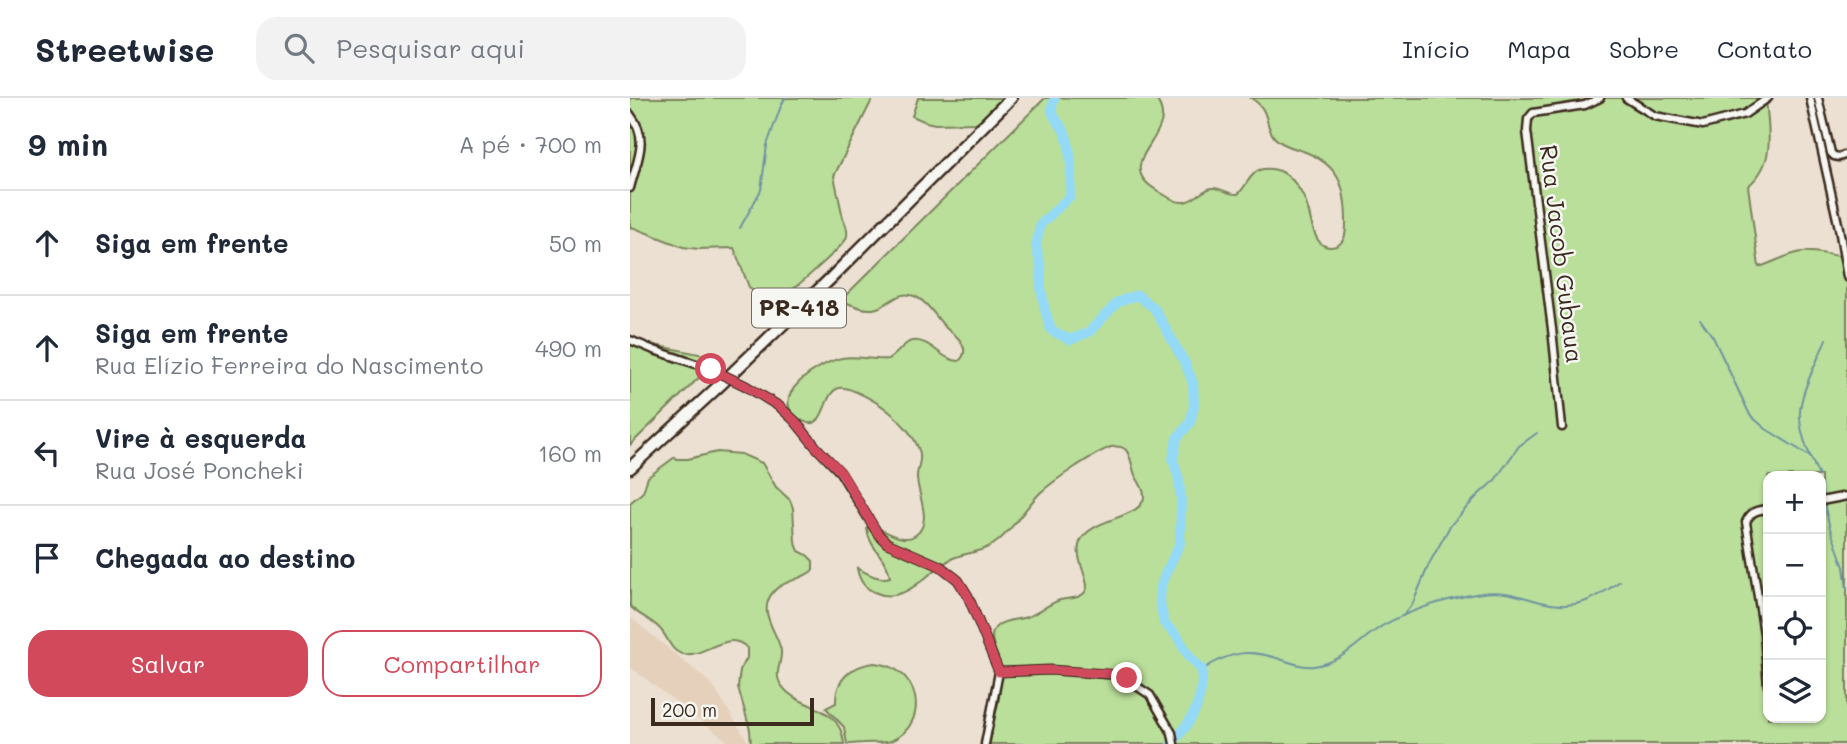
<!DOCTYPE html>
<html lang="pt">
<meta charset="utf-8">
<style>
body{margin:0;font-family:Mali,sans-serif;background:#f2f2f3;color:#1f2937}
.controls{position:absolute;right:21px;bottom:21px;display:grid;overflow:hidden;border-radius:14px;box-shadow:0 2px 5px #0004}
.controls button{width:63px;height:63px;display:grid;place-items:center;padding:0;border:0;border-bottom:2px solid #e0e1e3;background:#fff;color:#1f2937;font:35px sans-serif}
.scale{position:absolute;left:21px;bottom:18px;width:163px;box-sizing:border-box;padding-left:7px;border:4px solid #3b2a1e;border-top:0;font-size:19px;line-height:24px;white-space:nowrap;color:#3b2a1e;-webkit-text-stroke:5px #f6f6f2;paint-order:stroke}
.stop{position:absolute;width:21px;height:21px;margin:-16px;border:5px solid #d1495b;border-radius:50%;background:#fff}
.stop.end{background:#d1495b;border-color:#fff;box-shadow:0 2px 7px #0008}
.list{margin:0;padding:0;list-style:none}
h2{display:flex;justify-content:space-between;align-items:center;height:91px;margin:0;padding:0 28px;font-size:30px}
h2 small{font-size:23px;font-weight:400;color:#747a83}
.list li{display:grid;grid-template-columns:46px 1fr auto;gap:21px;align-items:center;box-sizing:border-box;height:105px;padding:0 28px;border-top:2px solid #e0e1e3}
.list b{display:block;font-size:26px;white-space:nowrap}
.list p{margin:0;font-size:23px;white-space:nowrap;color:#747a83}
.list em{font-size:23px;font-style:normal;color:#747a83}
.actions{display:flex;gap:14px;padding:21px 28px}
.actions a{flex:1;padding:16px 0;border:2px solid #d1495b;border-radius:21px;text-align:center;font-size:24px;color:#d1495b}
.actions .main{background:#d1495b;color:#fff}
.icon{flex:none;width:38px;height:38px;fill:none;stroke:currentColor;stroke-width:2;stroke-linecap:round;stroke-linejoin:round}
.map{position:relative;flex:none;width:1217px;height:646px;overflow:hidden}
header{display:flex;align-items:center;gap:42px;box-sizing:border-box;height:98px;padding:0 35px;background:#fff;border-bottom:2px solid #e0e1e3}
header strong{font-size:33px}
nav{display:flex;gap:38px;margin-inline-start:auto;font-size:24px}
.search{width:490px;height:63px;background:#f2f2f3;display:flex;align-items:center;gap:18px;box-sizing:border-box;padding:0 24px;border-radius:21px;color:#747a83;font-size:26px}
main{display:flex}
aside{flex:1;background:#fff}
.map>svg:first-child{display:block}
</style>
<header>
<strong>Streetwise</strong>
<div class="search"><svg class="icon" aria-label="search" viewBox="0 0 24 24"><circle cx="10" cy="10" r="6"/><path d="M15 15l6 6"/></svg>Pesquisar aqui</div>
<nav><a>Início</a><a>Mapa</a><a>Sobre</a><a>Contato</a></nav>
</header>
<main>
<aside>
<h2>9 min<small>A pé · 700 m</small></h2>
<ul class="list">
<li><svg class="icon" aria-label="ahead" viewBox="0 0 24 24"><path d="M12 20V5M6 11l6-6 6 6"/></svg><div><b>Siga em frente</b></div><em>50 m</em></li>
<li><svg class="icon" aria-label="ahead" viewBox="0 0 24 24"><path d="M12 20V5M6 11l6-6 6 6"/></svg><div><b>Siga em frente</b><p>Rua Elízio Ferreira do Nascimento</p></div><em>490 m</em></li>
<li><svg class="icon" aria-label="left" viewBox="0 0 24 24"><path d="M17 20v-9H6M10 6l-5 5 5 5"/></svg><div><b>Vire à esquerda</b><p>Rua José Poncheki</p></div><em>160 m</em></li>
<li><svg class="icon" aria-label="arrive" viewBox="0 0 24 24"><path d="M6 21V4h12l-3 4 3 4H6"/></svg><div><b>Chegada ao destino</b></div></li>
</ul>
<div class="actions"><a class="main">Salvar</a><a>Compartilhar</a></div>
</aside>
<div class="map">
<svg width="1217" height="646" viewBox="0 0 1217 646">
<rect width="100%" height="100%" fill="#ece0d2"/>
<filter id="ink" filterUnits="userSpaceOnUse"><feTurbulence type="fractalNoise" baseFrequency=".0143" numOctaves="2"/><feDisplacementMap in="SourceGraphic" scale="14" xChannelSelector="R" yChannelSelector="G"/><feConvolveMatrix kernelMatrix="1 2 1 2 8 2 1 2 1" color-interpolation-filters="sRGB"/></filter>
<g filter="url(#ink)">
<path fill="#e5d1bb" d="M 0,519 L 82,586 L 118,644 L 117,646 L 101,646 L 0,569 Z"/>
<path fill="#badf9a" stroke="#7a845c" stroke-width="2" fill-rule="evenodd" d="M 0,0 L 243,0 L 204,78 L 213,120 C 216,127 219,134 216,141 C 211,150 169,187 160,193 C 149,200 127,200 119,189 L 104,150 L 68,151 L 53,149 L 2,129 L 0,130 Z
M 288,0 L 374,0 L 352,21 L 345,25 L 305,26 L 296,24 L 282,18 Z
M 415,0 L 525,0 C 555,36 476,64 528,93 C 535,97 545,105 553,104 C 564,104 571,92 582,90 C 591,89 598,97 608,96 C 616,89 619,77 629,72 C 636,70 644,71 650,73 C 664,79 674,97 678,111 C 682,124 684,155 706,148 C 716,144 716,133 716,125 C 716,89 710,67 673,53 C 664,50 651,47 645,40 C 633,27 642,13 621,0 L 1136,0 C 1138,32 1147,64 1118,88 L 1129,169 C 1143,165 1157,156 1172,154 C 1187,152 1202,159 1217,158 L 1217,646 L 360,646 C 360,634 364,622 367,610 C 370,597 371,585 371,573 C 371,559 354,539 367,528 C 374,521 388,522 397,519 C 409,515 418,506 430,502 C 438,500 450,501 455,494 C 463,486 443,461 450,444 C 461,418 517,421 514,396 C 513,389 508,383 505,377 C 502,369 501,358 496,352 C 492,348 486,348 481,349 C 464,355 423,383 410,395 C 395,410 384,430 368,443 C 355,454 338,454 323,460 C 298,472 276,509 244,494 C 233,489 229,481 227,470 C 237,475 249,483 260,479 C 258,460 238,450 237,430 L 239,428 C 253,429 270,446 284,438 C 305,426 286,394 287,378 C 287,369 293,362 289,352 C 284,337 269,321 256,311 C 248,305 219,287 209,290 C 191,295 197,337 171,322 C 133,300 190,264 212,260 C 227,257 244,263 259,261 C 267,257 274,244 282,243 C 300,240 312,263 329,263 C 337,256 335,248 328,240 C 324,236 319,233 315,229 C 306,219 297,203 284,198 C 268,191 258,209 243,211 C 232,212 221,207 211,202 ZM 1138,378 L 1191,378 L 1191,620 L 1138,620 Z
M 0,242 L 89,260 L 0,347 Z
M 87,354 L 111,356 L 132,365 L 146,389 L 160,402 L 163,410 L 165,443 L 169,453 L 177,457 L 183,463 L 183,472 C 172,482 155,482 145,492 C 124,513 149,535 151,553 C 152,564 144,576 150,585 C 166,613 210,603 214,646 L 121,646 L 120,632 L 108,589 L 110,572 L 117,560 L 117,550 C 98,530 75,560 53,556 C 41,554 39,541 31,532 C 23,522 9,518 0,508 L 0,405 L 13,394 L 18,379 L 45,359 L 46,361 L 58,361 Z
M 244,565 C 288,567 303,624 261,643 C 251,646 244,644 234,645 C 229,645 223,646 217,646 L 214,629 L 196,610 L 206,605 C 205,581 221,568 244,565 Z"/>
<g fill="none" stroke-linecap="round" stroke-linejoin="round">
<path stroke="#7094a0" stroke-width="2" d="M 110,130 L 131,92 L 137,47 L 151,8 L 155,0
M 1070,221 L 1083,239 L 1120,317 L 1136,331 L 1181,359
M 1189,378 C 1181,360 1171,340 1170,320 C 1168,297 1188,263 1196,241
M 1191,386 L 1193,399
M 1194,406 L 1200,430 L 1214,469 L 1217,491
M 773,518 L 783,505 L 799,466 L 820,428 L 848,397 L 865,382 L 889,348 L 907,335
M 572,572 C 602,552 620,551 653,562 C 662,565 674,570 684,568 C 713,565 729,542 752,528 C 773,516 803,505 827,500 C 842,496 860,493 875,495 C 888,497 899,501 911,504 C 944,513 965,502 990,483"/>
<path stroke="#94daf6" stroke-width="10" d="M 425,0 C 416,18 429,21 435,35 C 443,55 441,77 440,98 L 410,127 L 406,148 L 411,169 L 411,190 L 415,212 L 421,232 L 440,242 L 459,234 L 488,204 L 507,197 L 524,210 L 555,265 L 563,285 L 564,308 L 560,325 L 547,340 L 543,361 L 549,382 L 551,403 L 550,445 L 534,479 L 531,488 L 530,504 L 534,525 L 548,539 L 558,557 L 572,572 C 573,604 563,623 541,646"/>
<defs>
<path id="minor" d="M 996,0 L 1025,18 L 1073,27 L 1115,16 L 1138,0
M 1180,0 L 1209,130 L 1217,179
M 1188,0 L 1201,55 L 1204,58 L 1209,59 L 1217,56
M 0,16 C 20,42 7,61 0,90
M 0,242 L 24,252 L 81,271
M 116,288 L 150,309 L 165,323 L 186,349 L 210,374 L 248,436 L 257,445 L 310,468 L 328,482 L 338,498 L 369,574 L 355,646
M 932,329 L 922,231 L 897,33 L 898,21 L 903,15 L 955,7 L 970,0
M 1191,403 L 1217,398
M 369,574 L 420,572 L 490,577 L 520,597 L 542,635 L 544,646
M 1138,588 L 1134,536 L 1116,424 C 1121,413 1127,412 1138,411"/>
<path id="trunk" d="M 0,370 L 91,286 L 201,180 L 381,0"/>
</defs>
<use href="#minor" stroke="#3b2a1e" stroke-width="11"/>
<use href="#trunk" stroke="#3b2a1e" stroke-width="15"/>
<use href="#minor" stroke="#f6f6f2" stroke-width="6"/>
<use href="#trunk" stroke="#f6f6f2" stroke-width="10"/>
<defs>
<path id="minor-bridge" d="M 81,271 L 116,288"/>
</defs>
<use href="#minor-bridge" stroke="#3b2a1e" stroke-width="11" stroke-linecap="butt"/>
<use href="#minor-bridge" stroke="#f6f6f2" stroke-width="6"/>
</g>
</g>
<g fill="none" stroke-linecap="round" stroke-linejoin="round" filter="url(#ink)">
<path stroke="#d1495b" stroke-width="9" d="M 81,271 L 116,288 L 150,309 L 165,323 L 186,349 L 211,374 L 248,436 L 257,445 L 310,468 L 328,482 L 338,498 L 369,574 L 419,572 L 483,576 L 497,580"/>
</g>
<g text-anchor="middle" stroke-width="5" stroke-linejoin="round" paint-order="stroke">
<rect fill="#f6f6f2" stroke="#73675e" stroke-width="2" x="122" y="190.5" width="94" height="39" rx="5"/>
<g font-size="23" font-weight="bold" fill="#3b2a1e">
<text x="169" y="218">PR-418</text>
</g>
<g font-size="24" fill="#3b2a1e" stroke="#f6f6f2">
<text transform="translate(931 156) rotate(83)" y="8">Rua Jacob Gubaua</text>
</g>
</g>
</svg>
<div class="controls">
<button>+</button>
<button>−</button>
<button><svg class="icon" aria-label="locate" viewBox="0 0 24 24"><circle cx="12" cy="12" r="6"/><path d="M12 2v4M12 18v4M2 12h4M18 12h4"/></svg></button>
<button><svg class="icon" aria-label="layers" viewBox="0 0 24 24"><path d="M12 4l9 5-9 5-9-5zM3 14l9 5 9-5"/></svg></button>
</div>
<div class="scale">200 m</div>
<div class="stop" style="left:81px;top:271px"></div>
<div class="stop end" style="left:497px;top:580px"></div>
</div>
</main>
